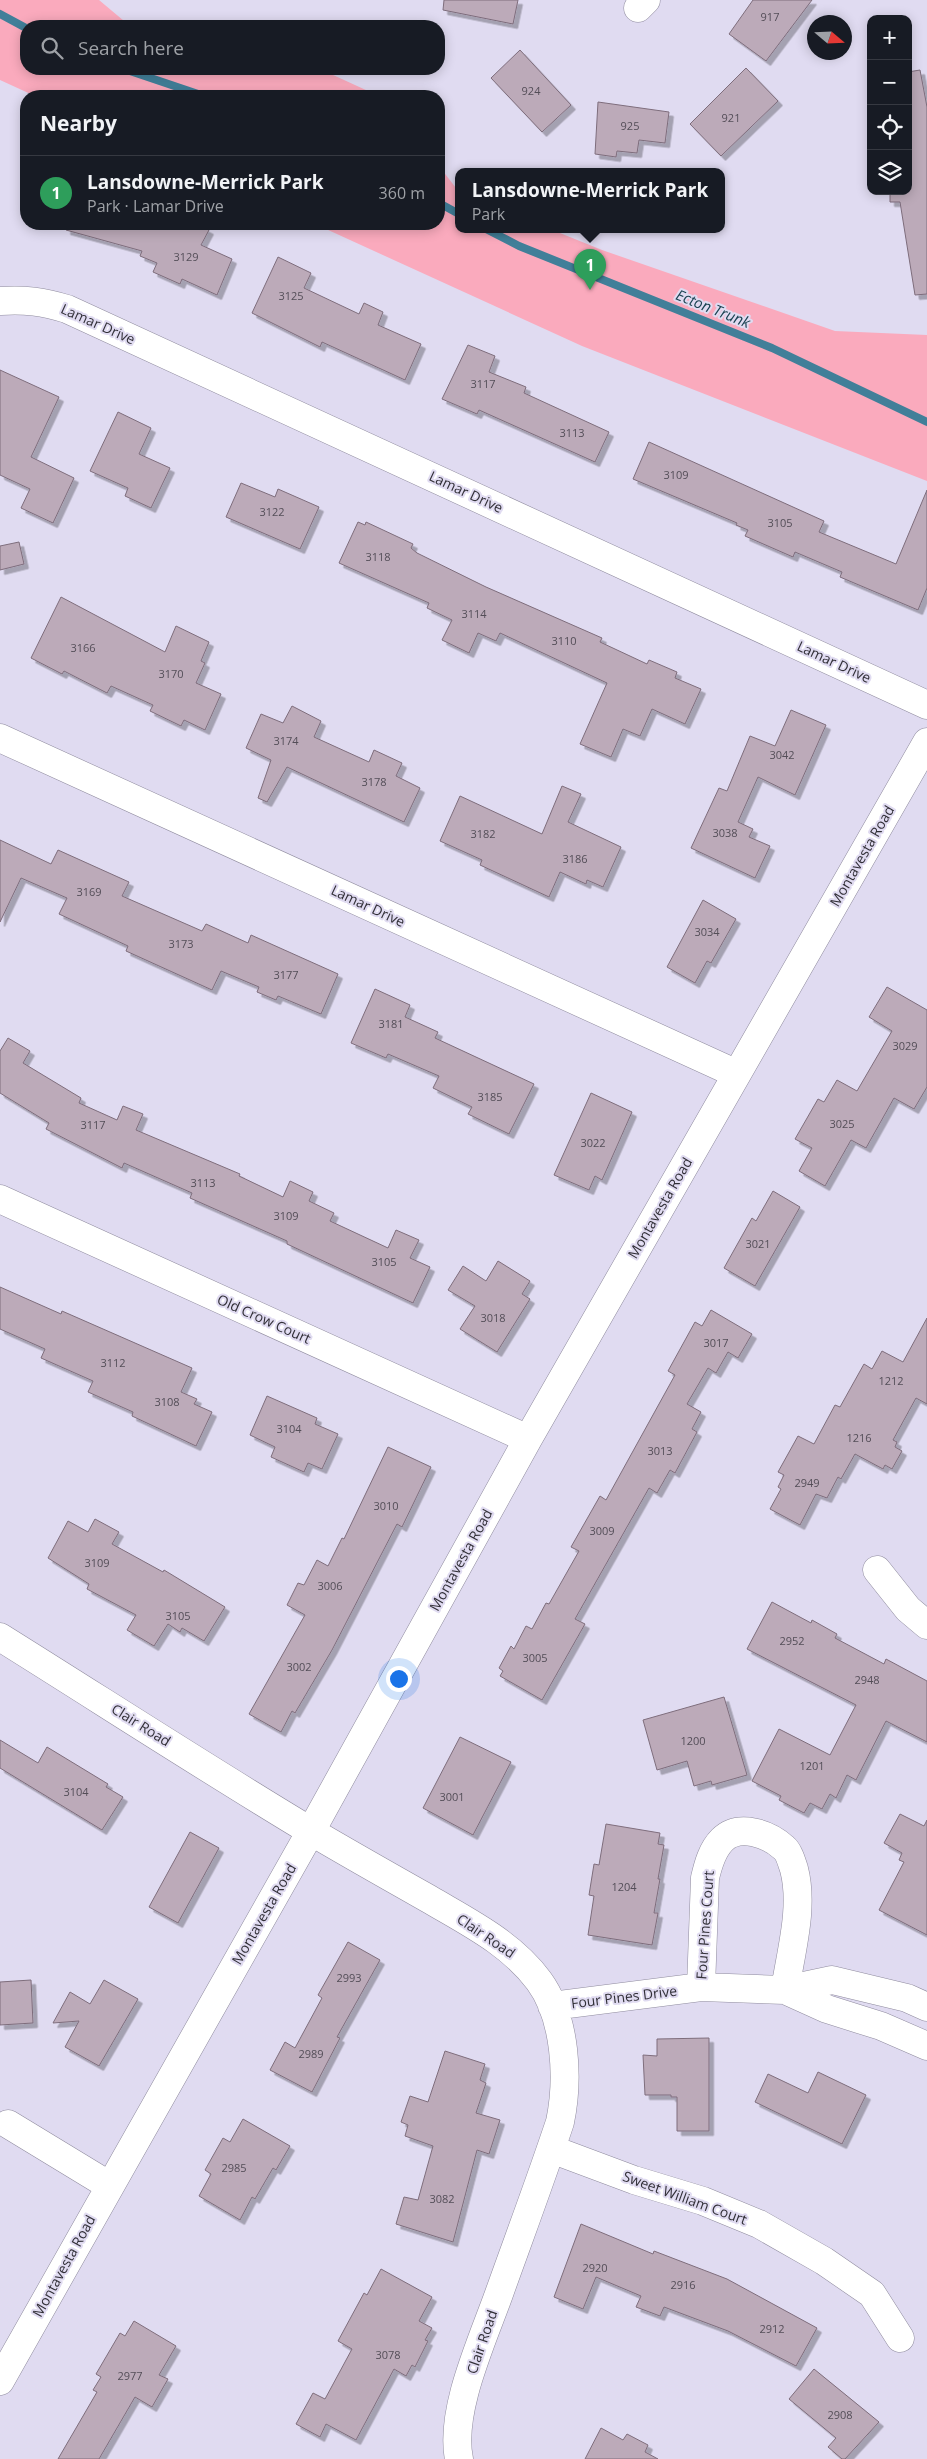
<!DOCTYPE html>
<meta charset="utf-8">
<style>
body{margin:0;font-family:"Open Sans",sans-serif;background:#20242c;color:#f1f3f6}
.controls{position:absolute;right:15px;top:15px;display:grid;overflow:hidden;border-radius:10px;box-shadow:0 2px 12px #0003}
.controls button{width:45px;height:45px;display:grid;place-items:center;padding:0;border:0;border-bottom:1px solid #363941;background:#171b24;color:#f1f3f6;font:25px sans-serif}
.compass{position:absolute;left:807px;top:15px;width:45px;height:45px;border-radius:50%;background:#171b24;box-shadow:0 2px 12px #0003;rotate:109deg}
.you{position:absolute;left:398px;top:1678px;width:18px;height:18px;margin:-12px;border:4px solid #fff;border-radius:50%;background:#1a73e8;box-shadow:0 0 0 8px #1a73e833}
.badge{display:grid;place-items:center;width:32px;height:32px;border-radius:50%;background:#0f766e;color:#fff;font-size:16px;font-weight:700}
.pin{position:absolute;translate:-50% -41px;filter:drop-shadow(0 1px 2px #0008)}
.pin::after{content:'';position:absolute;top:26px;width:18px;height:15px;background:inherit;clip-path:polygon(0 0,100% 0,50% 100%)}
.popup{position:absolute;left:455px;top:168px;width:270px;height:65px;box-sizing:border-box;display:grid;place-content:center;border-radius:10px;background:#171b24;filter:drop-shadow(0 1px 4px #0005);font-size:16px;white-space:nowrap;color:#9ea1a6}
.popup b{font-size:19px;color:#f1f3f6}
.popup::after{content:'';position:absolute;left:50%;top:100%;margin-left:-10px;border:10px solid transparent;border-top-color:#171b24}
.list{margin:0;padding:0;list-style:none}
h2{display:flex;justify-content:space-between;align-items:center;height:65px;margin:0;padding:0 20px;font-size:21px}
h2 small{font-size:16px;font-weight:400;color:#9ea1a6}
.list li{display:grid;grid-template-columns:32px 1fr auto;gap:15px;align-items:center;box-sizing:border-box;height:75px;padding:0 20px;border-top:1px solid #363941}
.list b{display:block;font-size:19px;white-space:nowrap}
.list p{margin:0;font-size:16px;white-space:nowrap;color:#9ea1a6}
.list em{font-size:16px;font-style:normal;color:#9ea1a6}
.icon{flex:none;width:28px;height:28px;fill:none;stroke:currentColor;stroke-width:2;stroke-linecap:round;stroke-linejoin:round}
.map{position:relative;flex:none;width:927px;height:2459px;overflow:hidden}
.search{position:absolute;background:#171b24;box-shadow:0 2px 12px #0003;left:20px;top:20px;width:425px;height:55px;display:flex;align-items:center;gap:12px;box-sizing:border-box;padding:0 18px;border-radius:20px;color:#9ea1a6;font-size:19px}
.panel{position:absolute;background:#171b24;box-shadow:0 2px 12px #0003;left:20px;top:90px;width:425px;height:140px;border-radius:20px}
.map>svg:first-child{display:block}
</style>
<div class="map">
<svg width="927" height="2459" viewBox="0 0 927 2459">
<defs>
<filter id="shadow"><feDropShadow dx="4.5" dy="4.5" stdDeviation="0" flood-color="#0004"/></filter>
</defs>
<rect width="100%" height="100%" fill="#e0dbf1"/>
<path fill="#faaabd" d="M 0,0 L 99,0 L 130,26 L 26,26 L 26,69 L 320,69 L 379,96 L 35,96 L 0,80 Z
M 439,166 L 459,192 L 459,229 L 550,229 L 602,250 L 835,331 L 927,335 L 927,481 L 582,346 L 315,224 L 439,224 Z"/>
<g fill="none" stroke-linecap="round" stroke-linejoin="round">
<path stroke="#417f99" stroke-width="8" d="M 0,14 L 26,28
M 124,69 L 204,96
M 439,203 L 459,214
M 486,229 L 519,246 L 772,348 L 927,422"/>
</g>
<path fill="#bcaab9" stroke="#7e6d7c" filter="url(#shadow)" d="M 444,0 L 518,0 L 513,24 L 443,10 Z
M 753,0 L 812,0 L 766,61 L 729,34 Z
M 520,50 L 571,105 L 542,132 L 491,78 Z
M 746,68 L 778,101 L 721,156 L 690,124 Z
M 920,70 L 927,107 L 927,294 L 915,295 L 900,202 L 890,202 L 890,191 L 908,191 L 908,72 Z
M 598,102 L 669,112 L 665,143 L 639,140 L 637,153 L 617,151 L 616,157 L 595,154 Z
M 67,224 L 197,224 L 209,230 L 201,245 L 232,259 L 217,295 L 182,279 L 180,284 L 153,272 L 157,263 L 140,256 L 142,251 L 66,230 Z
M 278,257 L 311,273 L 304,288 L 359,314 L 364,303 L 383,312 L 378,325 L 421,344 L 405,380 L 322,342 L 320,347 L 252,313 Z
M 468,345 L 495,356 L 489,372 L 526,387 L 524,393 L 609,432 L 595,462 L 479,410 L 477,414 L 442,399 Z
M 0,370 L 59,397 L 31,457 L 74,478 L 53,523 L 21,508 L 30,489 L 0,475 Z
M 118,412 L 151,428 L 139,454 L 170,468 L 151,508 L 125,496 L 128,488 L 90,471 Z
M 649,442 L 824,521 L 819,532 L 896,564 L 927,490 L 927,588 L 918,610 L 840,577 L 842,572 L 795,552 L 793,557 L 745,536 L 748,530 L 736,525 L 737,523 L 633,479 Z
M 241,483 L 275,497 L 278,489 L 319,507 L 300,549 L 226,517 Z
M 358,522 L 365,525 L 366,522 L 413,544 L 411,548 L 417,553 L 486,587 L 602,638 L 600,642 L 647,664 L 649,660 L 677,672 L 675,678 L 701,689 L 685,724 L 652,709 L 640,736 L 623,729 L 611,757 L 580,744 L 607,683 L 500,633 L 496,641 L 478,633 L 469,653 L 442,640 L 452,620 L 427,608 L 429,603 L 339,563 Z
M 19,542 L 24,564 L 0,570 L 0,546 Z
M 61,597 L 165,652 L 176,626 L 209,642 L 201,661 L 205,663 L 196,683 L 221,694 L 205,730 L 184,720 L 181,726 L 150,711 L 153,705 L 111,686 L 107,693 L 64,671 L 62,674 L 31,658 Z
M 292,706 L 321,721 L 314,737 L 369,762 L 374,750 L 402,763 L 396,776 L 420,788 L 404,822 L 287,767 L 267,802 L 258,798 L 271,760 L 246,748 L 261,714 L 283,723 Z
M 791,710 L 826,725 L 795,795 L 758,777 L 738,822 L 753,829 L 749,837 L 770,846 L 755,878 L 691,848 L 719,788 L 727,791 L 750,736 L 775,746 Z
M 562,786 L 581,794 L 568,822 L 621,847 L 603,887 L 587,880 L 586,884 L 560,872 L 549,897 L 480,865 L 482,860 L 440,841 L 460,796 L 542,834 Z
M 0,840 L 51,864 L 58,850 L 129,882 L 122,896 L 202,931 L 206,924 L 248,943 L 251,935 L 338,974 L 321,1014 L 278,996 L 276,1000 L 257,992 L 259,987 L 221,971 L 212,990 L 126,951 L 128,946 L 59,914 L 67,898 L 21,878 L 0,922 Z
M 703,900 L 736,919 L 711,963 L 707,961 L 695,983 L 667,967 Z
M 887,987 L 927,1010 L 927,1087 L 914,1109 L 894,1098 L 866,1148 L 851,1140 L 825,1186 L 799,1171 L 812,1148 L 795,1139 L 818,1099 L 824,1102 L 837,1080 L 857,1091 L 892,1031 L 869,1017 Z
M 375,989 L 410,1005 L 405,1017 L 438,1032 L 435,1038 L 534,1084 L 509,1134 L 468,1114 L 472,1107 L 433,1088 L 439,1076 L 388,1054 L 386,1058 L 351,1043 Z
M 8,1038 L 30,1051 L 23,1063 L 81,1098 L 79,1103 L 117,1120 L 123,1106 L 143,1114 L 136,1130 L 240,1174 L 239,1176 L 283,1197 L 290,1181 L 313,1192 L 309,1201 L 334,1213 L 330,1221 L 388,1248 L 396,1230 L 419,1240 L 410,1258 L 430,1267 L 413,1303 L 287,1244 L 287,1241 L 190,1198 L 192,1193 L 124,1163 L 122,1168 L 46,1129 L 49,1123 L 0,1093 L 0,1051 Z
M 591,1093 L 632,1112 L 602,1180 L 595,1176 L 589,1190 L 554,1175 Z
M 773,1191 L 800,1207 L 755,1286 L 724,1268 L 752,1218 L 756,1221 Z
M 498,1261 L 530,1281 L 522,1294 L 530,1299 L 497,1352 L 460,1329 L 475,1306 L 448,1290 L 463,1266 L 486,1281 Z
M 0,1287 L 61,1314 L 62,1311 L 192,1368 L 181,1392 L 197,1399 L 194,1404 L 212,1412 L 196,1446 L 132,1416 L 133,1412 L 88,1392 L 93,1381 L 41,1358 L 45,1349 L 0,1329 Z
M 711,1310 L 752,1334 L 738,1358 L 728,1352 L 716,1373 L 708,1368 L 687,1404 L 701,1412 L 692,1429 L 697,1432 L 675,1473 L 670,1470 L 657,1493 L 649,1488 L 575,1619 L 585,1624 L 542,1700 L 500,1676 L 503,1671 L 499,1668 L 511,1646 L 514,1649 L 526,1626 L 532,1629 L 546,1603 L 549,1604 L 579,1551 L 571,1547 L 600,1496 L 606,1500 L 675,1375 L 668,1371 L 695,1322 L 702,1326 Z
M 927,1318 L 927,1404 L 916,1398 L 893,1440 L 897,1442 L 895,1447 L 902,1451 L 892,1469 L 885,1465 L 883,1469 L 855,1454 L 841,1479 L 838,1477 L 827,1498 L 816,1494 L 800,1525 L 770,1509 L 781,1489 L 778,1487 L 784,1475 L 778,1472 L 798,1436 L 814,1444 L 835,1405 L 840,1407 L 864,1364 L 872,1369 L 882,1351 L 903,1362 Z
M 267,1396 L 317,1418 L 315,1424 L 338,1434 L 322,1469 L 308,1463 L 304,1472 L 271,1457 L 275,1447 L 250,1435 Z
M 388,1447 L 431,1467 L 402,1527 L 397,1524 L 332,1650 L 295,1713 L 292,1711 L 281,1732 L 249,1714 L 305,1615 L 287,1605 L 298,1583 L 304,1585 L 317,1560 L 328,1566 L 342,1538 L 344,1539 Z
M 95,1519 L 119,1532 L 112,1544 L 163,1572 L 164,1570 L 225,1607 L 204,1641 L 182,1628 L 180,1632 L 168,1624 L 154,1646 L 127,1630 L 136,1615 L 87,1589 L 89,1584 L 48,1558 L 68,1521 L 88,1532 Z
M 772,1602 L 811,1623 L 812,1620 L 837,1634 L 835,1638 L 884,1664 L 886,1659 L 927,1681 L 927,1742 L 886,1721 L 856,1780 L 847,1775 L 836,1798 L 830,1794 L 822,1809 L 810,1803 L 804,1813 L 779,1800 L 781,1796 L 752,1781 L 779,1729 L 830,1755 L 856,1705 L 747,1649 Z
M 724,1697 L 747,1775 L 712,1785 L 711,1781 L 694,1786 L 687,1761 L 657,1770 L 643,1720 Z
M 460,1737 L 511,1762 L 473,1835 L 423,1808 Z
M 0,1740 L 38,1763 L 47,1747 L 108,1784 L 106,1787 L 123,1797 L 102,1830 L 0,1768 Z
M 900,1814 L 924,1826 L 927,1820 L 927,1935 L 879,1910 L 904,1862 L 899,1860 L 902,1853 L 884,1843 Z
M 606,1824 L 660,1833 L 658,1844 L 664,1845 L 658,1879 L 660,1879 L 654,1913 L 658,1913 L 652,1945 L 588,1935 L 594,1896 L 589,1895 L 594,1864 L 599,1865 Z
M 190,1832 L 219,1848 L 178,1923 L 149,1907 Z
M 348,1942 L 380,1960 L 337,2037 L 340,2038 L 312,2092 L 270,2070 L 285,2042 L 295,2048 L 322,1998 L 318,1995 Z
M 31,1980 L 33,2023 L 0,2025 L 0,1982 Z
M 104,1980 L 138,1999 L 99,2066 L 65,2047 L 79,2021 L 53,2023 L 70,1992 L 90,2004 Z
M 709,2038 L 709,2131 L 677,2131 L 677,2097 L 671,2097 L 671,2095 L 645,2095 L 643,2055 L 657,2056 L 657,2039 Z
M 445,2051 L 485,2064 L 480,2080 L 486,2083 L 476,2113 L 500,2120 L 489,2154 L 477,2150 L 453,2242 L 396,2224 L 404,2197 L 418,2200 L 433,2146 L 405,2136 L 408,2125 L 401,2122 L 410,2096 L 428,2102 Z
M 818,2072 L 866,2095 L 842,2144 L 755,2102 L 768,2074 L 808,2093 Z
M 243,2119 L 290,2146 L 276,2170 L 273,2168 L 255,2199 L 252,2197 L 240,2220 L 199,2196 L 211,2174 L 205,2170 L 223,2138 L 230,2142 Z
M 581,2224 L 653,2254 L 654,2251 L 727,2279 L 817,2328 L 796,2366 L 728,2331 L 664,2307 L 660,2316 L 636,2307 L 641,2296 L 596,2277 L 583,2309 L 554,2297 Z
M 381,2269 L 432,2297 L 419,2321 L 432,2328 L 425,2340 L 428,2341 L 415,2367 L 412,2365 L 406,2376 L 394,2369 L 356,2440 L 326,2424 L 320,2437 L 296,2424 L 313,2393 L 325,2399 L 352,2349 L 338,2341 L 364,2293 L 367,2295 Z
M 134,2321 L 176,2346 L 159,2375 L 168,2379 L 152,2407 L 135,2397 L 99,2459 L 58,2459 L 97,2392 L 93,2390 L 101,2377 L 96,2374 L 120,2333 L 125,2336 Z
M 814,2369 L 879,2422 L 845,2459 L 842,2459 L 828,2447 L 836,2438 L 789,2399 Z
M 601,2428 L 623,2440 L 627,2434 L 648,2445 L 645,2452 L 658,2459 L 585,2459 Z"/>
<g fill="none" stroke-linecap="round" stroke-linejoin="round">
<defs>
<path id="minor" d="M 638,8 L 646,0
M 0,301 C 25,299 44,302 67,309 L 927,705
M 0,738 L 737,1074
M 0,1199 L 528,1439
M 877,1570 L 908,1609 L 927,1625
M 0,1637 C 104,1702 207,1769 312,1832 C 351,1855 390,1877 429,1899 C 468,1922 511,1943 539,1981 C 566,2018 569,2079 560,2122 C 541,2179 520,2235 500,2291 C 484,2337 449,2410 459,2459
M 701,1987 L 705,1878 C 708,1865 712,1850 722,1840 C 739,1823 769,1834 784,1848 C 789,1852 792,1863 794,1869 C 804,1907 791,1951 785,1990
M 785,1990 L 827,2009 L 881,2026 L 927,2046
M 552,2006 L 701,1987 L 785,1990 L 832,1980 L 907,1998 L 927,2007
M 8,2124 L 110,2186
M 551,2149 L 634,2180 L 703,2201 L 759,2224 L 824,2261 L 872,2294 L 900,2338
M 0,2381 L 311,1831 L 528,1439 L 927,742"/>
</defs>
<use href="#minor" stroke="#8f8b9e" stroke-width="29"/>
<use href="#minor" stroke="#fff" stroke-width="28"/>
</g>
<g text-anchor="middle" stroke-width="4" stroke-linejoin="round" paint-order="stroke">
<g font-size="11" fill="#544e58">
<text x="770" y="21">917</text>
<text x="531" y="95">924</text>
<text x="731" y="122">921</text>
<text x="630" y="130">925</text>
<text x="186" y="261">3129</text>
<text x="291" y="300">3125</text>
<text x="483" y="388">3117</text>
<text x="572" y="437">3113</text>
<text x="676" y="479">3109</text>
<text x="272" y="516">3122</text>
<text x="780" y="527">3105</text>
<text x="378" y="561">3118</text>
<text x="474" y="618">3114</text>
<text x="564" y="645">3110</text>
<text x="83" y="652">3166</text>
<text x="171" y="678">3170</text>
<text x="286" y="745">3174</text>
<text x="782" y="759">3042</text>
<text x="374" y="786">3178</text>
<text x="725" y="837">3038</text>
<text x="483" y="838">3182</text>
<text x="575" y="863">3186</text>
<text x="89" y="896">3169</text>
<text x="707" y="936">3034</text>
<text x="181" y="948">3173</text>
<text x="286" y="979">3177</text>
<text x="391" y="1028">3181</text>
<text x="905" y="1050">3029</text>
<text x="490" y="1101">3185</text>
<text x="842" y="1128">3025</text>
<text x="93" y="1129">3117</text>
<text x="593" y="1147">3022</text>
<text x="203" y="1187">3113</text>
<text x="286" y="1220">3109</text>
<text x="758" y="1248">3021</text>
<text x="384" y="1266">3105</text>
<text x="493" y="1322">3018</text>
<text x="716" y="1347">3017</text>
<text x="113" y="1367">3112</text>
<text x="891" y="1385">1212</text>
<text x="167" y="1406">3108</text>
<text x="289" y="1433">3104</text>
<text x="859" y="1442">1216</text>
<text x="660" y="1455">3013</text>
<text x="807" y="1487">2949</text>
<text x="386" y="1510">3010</text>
<text x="602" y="1535">3009</text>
<text x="97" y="1567">3109</text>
<text x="330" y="1590">3006</text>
<text x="178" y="1620">3105</text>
<text x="792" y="1645">2952</text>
<text x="535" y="1662">3005</text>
<text x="299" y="1671">3002</text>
<text x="867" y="1684">2948</text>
<text x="693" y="1745">1200</text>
<text x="812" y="1770">1201</text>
<text x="76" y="1796">3104</text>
<text x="452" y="1801">3001</text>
<text x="624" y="1891">1204</text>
<text x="349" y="1982">2993</text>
<text x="311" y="2058">2989</text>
<text x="234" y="2172">2985</text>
<text x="442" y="2203">3082</text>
<text x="595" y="2272">2920</text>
<text x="683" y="2289">2916</text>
<text x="772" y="2333">2912</text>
<text x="388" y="2359">3078</text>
<text x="130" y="2380">2977</text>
<text x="840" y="2419">2908</text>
</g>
<g font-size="14" fill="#323038" stroke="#e0dbf1">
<text transform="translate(98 324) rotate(24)" y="5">Lamar Drive</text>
<text transform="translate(466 492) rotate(25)" y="5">Lamar Drive</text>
<text transform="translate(834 662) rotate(25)" y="5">Lamar Drive</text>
<text transform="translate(862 856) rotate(-60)" y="5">Montavesta Road</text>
<text transform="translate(368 906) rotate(25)" y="5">Lamar Drive</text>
<text transform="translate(660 1208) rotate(-60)" y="5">Montavesta Road</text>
<text transform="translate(264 1319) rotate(24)" y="5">Old Crow Court</text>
<text transform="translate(461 1560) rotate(-61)" y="5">Montavesta Road</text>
<text transform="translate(141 1725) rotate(32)" y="5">Clair Road</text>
<text transform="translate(264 1914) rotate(-60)" y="5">Montavesta Road</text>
<text transform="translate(705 1925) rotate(-86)" y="5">Four Pines Court</text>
<text transform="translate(486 1936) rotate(34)" y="5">Clair Road</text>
<text transform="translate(624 1997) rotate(-7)" y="5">Four Pines Drive</text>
<text transform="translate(685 2198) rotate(20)" y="5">Sweet William Court</text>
<text transform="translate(64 2266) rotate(-61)" y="5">Montavesta Road</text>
<text transform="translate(482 2342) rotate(-71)" y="5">Clair Road</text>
</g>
<g font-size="15" font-style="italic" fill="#1a4251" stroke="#e0dbf1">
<text transform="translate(713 309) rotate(22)" y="5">Ecton Trunk</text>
</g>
</g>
</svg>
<div class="controls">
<button>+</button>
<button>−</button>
<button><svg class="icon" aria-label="locate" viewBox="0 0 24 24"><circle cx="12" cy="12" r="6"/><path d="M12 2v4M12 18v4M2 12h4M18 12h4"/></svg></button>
<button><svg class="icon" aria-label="layers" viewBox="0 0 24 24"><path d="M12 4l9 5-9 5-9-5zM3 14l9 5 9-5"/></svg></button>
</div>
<svg class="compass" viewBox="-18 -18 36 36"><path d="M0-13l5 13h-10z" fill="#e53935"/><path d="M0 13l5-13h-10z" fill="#9ea1a6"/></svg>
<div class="you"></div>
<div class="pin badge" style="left:590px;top:290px;background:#2e9e5b">1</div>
<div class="popup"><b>Lansdowne-Merrick Park</b>Park</div>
<div class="search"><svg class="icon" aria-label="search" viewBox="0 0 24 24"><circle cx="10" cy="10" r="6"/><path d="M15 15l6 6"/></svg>Search here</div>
<section class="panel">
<h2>Nearby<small></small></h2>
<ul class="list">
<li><span class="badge" style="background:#2e9e5b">1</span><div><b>Lansdowne-Merrick Park</b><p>Park · Lamar Drive</p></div><em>360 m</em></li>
</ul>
</section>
</div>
